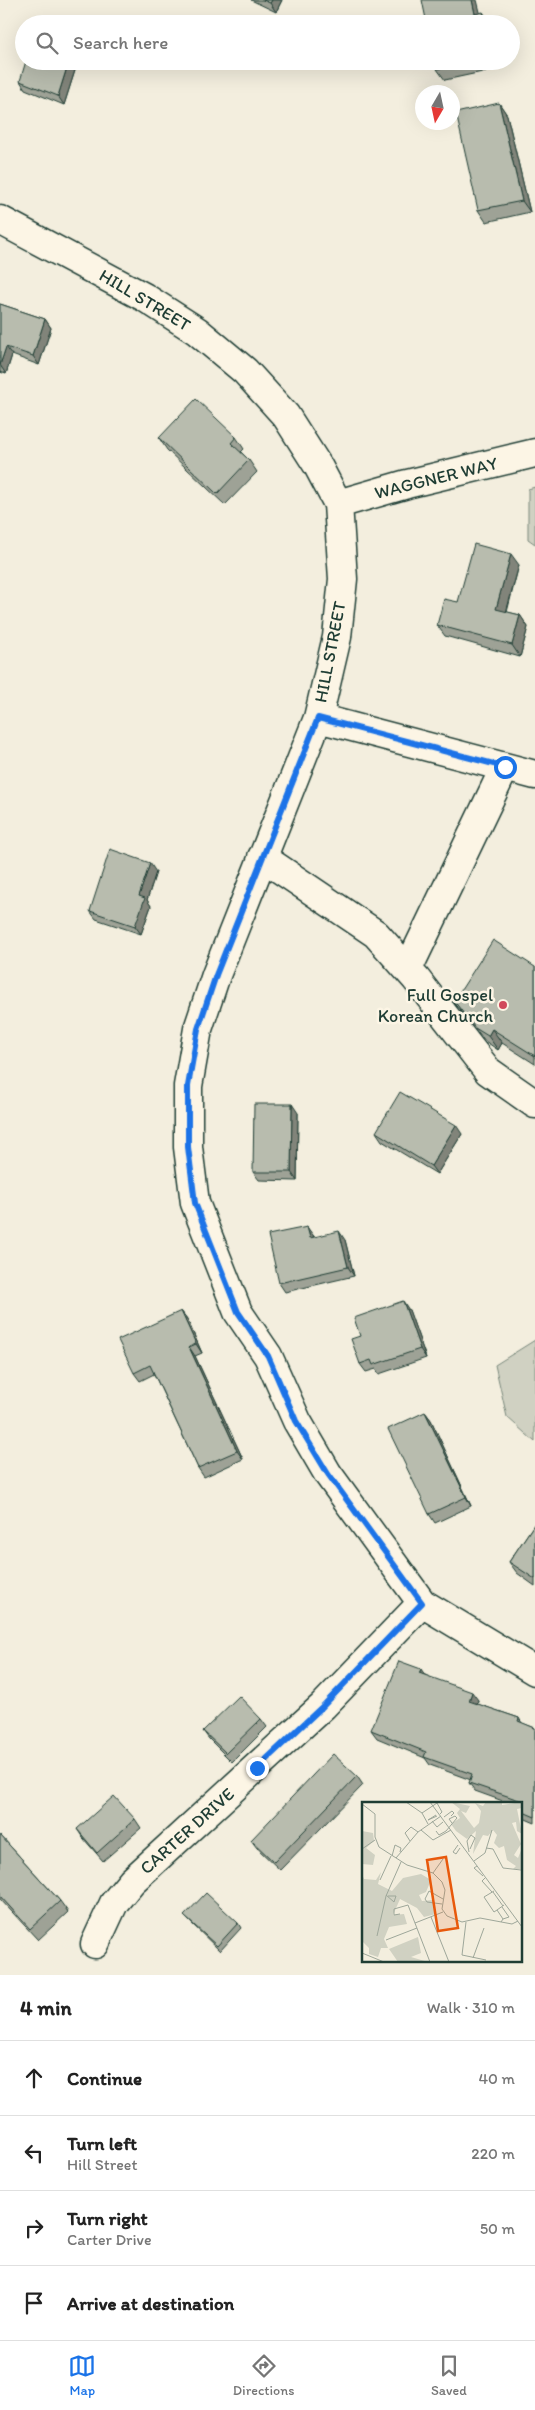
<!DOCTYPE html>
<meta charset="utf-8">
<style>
body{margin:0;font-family:Itim,sans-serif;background:#f2f2f2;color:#222}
.compass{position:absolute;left:415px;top:85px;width:45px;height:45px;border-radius:50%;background:#fff;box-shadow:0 5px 20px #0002;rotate:189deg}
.stop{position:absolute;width:15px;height:15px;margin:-11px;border:4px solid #1a73e8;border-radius:50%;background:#fff}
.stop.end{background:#1a73e8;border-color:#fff;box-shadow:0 1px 5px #0008}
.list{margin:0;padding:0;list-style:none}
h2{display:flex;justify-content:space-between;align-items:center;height:65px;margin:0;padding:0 20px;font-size:21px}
h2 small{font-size:16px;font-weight:400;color:#767676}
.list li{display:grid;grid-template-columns:32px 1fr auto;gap:15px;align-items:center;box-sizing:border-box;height:75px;padding:0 20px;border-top:1px solid #e0e0e0}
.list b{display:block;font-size:19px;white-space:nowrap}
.list p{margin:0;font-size:16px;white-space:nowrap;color:#767676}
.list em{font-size:16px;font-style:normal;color:#767676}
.icon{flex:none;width:28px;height:28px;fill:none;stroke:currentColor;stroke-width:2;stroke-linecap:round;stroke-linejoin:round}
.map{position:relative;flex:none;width:535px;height:1975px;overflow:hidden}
.search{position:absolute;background:#fff;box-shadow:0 5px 20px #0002;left:15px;right:15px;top:15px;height:55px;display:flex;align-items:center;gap:12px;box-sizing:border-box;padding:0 18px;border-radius:28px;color:#767676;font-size:19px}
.sheet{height:365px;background:#fff}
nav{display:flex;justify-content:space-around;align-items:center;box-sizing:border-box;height:70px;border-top:1px solid #e0e0e0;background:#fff;font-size:14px;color:#767676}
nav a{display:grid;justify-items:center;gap:2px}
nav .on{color:#1a73e8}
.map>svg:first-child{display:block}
</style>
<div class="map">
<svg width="535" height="1975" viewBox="0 0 535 1975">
<rect width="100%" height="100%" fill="#f3eede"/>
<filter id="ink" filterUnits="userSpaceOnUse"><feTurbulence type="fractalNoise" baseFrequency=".02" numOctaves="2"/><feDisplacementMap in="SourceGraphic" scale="10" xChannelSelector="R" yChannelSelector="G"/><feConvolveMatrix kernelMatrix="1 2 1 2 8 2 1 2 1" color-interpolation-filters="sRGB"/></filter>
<g filter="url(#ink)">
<path fill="#d0d1c2" stroke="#78877b" d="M 535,487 L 535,544 L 528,539 L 528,489 Z
M 535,1340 L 535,1442 L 507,1417 L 495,1365 Z"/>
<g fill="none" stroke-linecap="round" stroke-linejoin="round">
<defs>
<path id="minor" d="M 0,220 L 144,297 L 197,331 L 245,371 L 286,416 L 318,466 L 338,504 L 343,579 L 337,637 L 318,718 L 216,975 L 198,1029 L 188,1086 L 188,1147 L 195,1203 L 238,1312 L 268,1356 L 297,1421 L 328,1474 L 422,1603 L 535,1671
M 338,504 L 407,484 L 535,453
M 318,718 L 535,775
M 262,857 L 376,934 L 416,979 L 488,1071 L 535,1104
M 408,969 L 505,767
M 95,1944 L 114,1903 L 132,1881 L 323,1706 L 422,1603"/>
</defs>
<use href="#minor" stroke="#1f3d34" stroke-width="31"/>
<use href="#minor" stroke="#fcf5e5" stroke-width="28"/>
</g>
<path fill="#9ea296" stroke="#1f3d34" d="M 251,0 L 282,0 L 276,12 Z
M 78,61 L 64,105 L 25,89 L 20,81 Z
M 435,61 L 499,61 L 501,68 L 445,80 L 437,69 Z
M 499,103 L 507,115 L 530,212 L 486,222 L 478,210 Z
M 0,304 L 45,319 L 51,328 L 39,365 L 12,355 L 6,374 L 0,372 Z
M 236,437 L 244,449 L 241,452 L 249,460 L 257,472 L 225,505 L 167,450 L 159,438 Z
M 519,565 L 507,612 L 520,615 L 528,627 L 520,657 L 445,636 L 437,625 L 458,602 Z
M 156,872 L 147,900 L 151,906 L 141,934 L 96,919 L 90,911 Z
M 535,967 L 535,1064 L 502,1043 L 498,1050 L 485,1041 L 454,1001 Z
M 298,1113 L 297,1181 L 259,1180 L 253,1172 Z
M 376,1132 L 462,1134 L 437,1174 L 382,1141 Z
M 313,1235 L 314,1237 L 345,1240 L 354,1276 L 285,1292 L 279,1283 Z
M 409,1310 L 426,1358 L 379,1374 L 376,1369 L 366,1372 L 360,1364 L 360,1336 Z
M 181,1311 L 187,1319 L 202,1353 L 195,1356 L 243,1459 L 204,1477 L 198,1468 L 154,1374 L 140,1381 L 134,1373 Z
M 425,1412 L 431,1420 L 471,1506 L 435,1523 L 429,1514 Z
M 535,1523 L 535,1586 L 517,1573 L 509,1562 Z
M 425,1675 L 478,1700 L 477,1704 L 519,1718 L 522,1723 L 535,1728 L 535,1823 L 521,1817 L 521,1804 L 511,1804 L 475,1791 L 469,1783 L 471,1780 L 430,1765 L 425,1758 L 377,1738 L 371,1730 Z
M 261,1719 L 267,1727 L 232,1762 L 209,1739 L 203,1731 Z
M 357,1776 L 363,1785 L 280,1870 L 257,1848 L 251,1840 Z
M 135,1819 L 141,1828 L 103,1861 L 83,1838 L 77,1829 Z
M 0,1835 L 60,1901 L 68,1912 L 38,1940 L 0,1899 Z
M 184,1916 L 238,1923 L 241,1928 L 220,1951 L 188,1920 Z"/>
<path fill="#81847a" stroke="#1f3d34" d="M 272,0 L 282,0 L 276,12 L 270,3 Z
M 472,0 L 477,0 L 483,24 L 475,14 Z
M 483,12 L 491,24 L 486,24 Z
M 69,61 L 78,61 L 64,105 L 58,96 Z
M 496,61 L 499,61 L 501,68 Z
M 499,103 L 507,115 L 530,212 L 522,201 Z
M 45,319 L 51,328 L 39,365 L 33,356 Z
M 6,347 L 12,355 L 6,374 L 0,365 Z
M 511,554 L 519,565 L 504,620 L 496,609 Z
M 520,615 L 528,627 L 520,657 L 512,645 Z
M 150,863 L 156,872 L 147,900 L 151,906 L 141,934 L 135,926 L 139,896 Z
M 492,1029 L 502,1043 L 498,1050 L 488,1036 Z
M 292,1104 L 298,1113 L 297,1181 L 291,1172 Z
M 456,1125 L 462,1134 L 437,1174 L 431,1166 Z
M 307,1227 L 313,1235 L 316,1247 L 310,1238 Z
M 339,1231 L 345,1240 L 354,1276 L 348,1267 Z
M 403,1301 L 409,1310 L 426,1358 L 420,1349 Z
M 181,1311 L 187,1319 L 202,1353 L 196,1344 Z
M 189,1347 L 195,1356 L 243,1459 L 237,1451 Z
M 425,1412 L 431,1420 L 471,1506 L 466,1497 Z
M 421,1669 L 427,1678 L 419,1673 Z
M 472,1692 L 478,1700 L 475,1710 L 469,1701 Z"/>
<path fill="#b8bcae" stroke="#1f3d34" d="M 263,0 L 272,0 L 270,3 Z
M 422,0 L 472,0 L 475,14 L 483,12 L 486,24 L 427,24 Z
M 26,61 L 69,61 L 58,96 L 20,81 Z
M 435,61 L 472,61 L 437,69 Z
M 499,103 L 522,201 L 478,210 L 456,113 Z
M 0,304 L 45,319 L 33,356 L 6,347 L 0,365 Z
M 196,399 L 236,437 L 231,443 L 249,460 L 217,494 L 159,438 Z
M 474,544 L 511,554 L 496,609 L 520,615 L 512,645 L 437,625 L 444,599 L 458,602 Z
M 110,849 L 150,863 L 139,896 L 145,898 L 135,926 L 90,911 Z
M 493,940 L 535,967 L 535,1056 L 492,1029 L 488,1036 L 475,1028 L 454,1001 Z
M 400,1092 L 456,1125 L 431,1166 L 376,1132 Z
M 254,1104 L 292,1104 L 291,1172 L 253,1172 Z
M 307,1227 L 310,1238 L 339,1231 L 348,1267 L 279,1283 L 268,1235 Z
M 403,1301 L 420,1349 L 373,1365 L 371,1360 L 360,1364 L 351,1339 L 360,1336 L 354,1318 Z
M 181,1311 L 196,1344 L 189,1347 L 237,1451 L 198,1468 L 150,1365 L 134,1373 L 118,1340 Z
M 425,1412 L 466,1497 L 429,1514 L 388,1429 Z
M 535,1523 L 535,1579 L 509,1562 Z
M 399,1661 L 421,1669 L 419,1673 L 472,1692 L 469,1701 L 519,1718 L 518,1721 L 535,1728 L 535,1817 L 521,1811 L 521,1804 L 517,1804 L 519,1800 L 469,1783 L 472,1774 L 424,1757 L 426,1752 L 371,1730 Z
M 239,1696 L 261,1719 L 226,1753 L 203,1731 Z
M 333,1754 L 357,1776 L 274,1862 L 251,1840 Z
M 114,1796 L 135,1819 L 97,1853 L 77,1829 Z
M 0,1835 L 60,1901 L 30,1929 L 0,1896 Z
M 206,1893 L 238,1923 L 217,1946 L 184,1916 Z"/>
</g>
<g fill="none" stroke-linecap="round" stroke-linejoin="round" filter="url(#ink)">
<path stroke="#1a73e8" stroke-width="6" d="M 257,1768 L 323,1706 L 422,1603 L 328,1474 L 296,1421 L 268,1356 L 238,1312 L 195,1203 L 188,1147 L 188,1086 L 198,1029 L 216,975 L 318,718 L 505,767"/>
</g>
<circle fill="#d1495b" stroke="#fcf5e5" stroke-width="2" cx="503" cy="1005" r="5"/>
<g text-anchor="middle" stroke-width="5" stroke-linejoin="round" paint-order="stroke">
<g font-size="18" fill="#1f3d34" stroke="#fcf5e5">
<text transform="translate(145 300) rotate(31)" y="6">HILL STREET</text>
<text transform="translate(436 478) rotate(-14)" y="6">WAGGNER WAY</text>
<text transform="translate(330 652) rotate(-79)" y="6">HILL STREET</text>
<text transform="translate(187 1831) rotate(-42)" y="6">CARTER DRIVE</text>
</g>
<g font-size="18" fill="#1f3d34" stroke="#fcf5e5" text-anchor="end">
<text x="493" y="1001">Full Gospel<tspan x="493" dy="21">Korean Church</tspan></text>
</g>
</g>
<g transform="translate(362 1802)">
<rect width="160" height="160" fill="#f3eede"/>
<path d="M 89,0 L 108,4 L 104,11 L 99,9 L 112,26 L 117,21 L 119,9 L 113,1 L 121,4 L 124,0 L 140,0 L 140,3 L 159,0 L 160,6 L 155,7 L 160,32 L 155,29 L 154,20 L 150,21 L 159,42 L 152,53 L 156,56 L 160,46 L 160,67 L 151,67 L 154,64 L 145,58 L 142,44 L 137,46 L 132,41 L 135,33 L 131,28 L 126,34 L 121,33 L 111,52 L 114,29 L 105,37 L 94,29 L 89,22 L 98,16 L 95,11 L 98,7 ZM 0,29 L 11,31 L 12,39 L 4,46 L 13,53 L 11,63 L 0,62 ZM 19,70 L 16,82 L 30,89 L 41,76 L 59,72 L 69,78 L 64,90 L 57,93 L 60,99 L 71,98 L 74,112 L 62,115 L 55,106 L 38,97 L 31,113 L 42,112 L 45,122 L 27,125 L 22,137 L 26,146 L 19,146 L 16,155 L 7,152 L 7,146 L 0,139 L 0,72 L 2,77 L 14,78 ZM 56,135 L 59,151 L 49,155 L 66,160 L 36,160 L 27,147 Z" fill="#d0d1c2"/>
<path fill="none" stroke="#9ea79a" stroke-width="1" d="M 44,0 L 60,11 L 66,22M 68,0 L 160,125M 0,2 L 13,12 L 13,35 L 17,45 L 45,63 L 71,71 L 80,80 L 83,88 L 80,107 L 85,114 L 100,120 L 118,116 L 150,122 L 156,119M 60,11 L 75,1 L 80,10 L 78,12M 74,13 L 66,18 L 75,14M 82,15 L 90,9 L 92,11 L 89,14M 70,19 L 75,25 L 81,20M 59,28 L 71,38 L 89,28M 74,29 L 77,33 L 84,29 L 95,16 L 93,14 L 87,17 L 90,21M 48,39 L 43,31 L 49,25 L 56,30M 96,43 L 91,50 L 94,52 L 98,46M 124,46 L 131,47 L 141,66 L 159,68M 0,47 L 13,38M 107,50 L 105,39 L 109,33 L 113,36 L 108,47M 30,54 L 33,43 L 39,46 L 38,50M 34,56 L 56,30 L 79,14M 112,59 L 123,51 L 130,28M 115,64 L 112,66 L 121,74M 71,71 L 81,57M 123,76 L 120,79 L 130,90M 18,78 L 29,54M 132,89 L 122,95 L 132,110 L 135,108M 131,90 L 141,104M 24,93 L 32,100 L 34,94 L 26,94M 80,102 L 65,100 L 63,97 L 67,89 L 81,97M 140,105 L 147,115 L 141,117M 38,112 L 32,113 L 32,107 L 46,103 L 68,160M 69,115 L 87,160M 104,120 L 100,153 L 124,158M 139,120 L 141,117 L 135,108 L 142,103M 53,121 L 81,110M 160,132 L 160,151M 15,134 L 24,94 L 39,60M 24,138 L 55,126M 0,151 L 22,160M 111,156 L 122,126"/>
<path fill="#e8590c" fill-opacity="0.15" stroke="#e8590c" stroke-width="2.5" d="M 84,55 L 96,126 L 76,129 L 65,58 Z"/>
<rect width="160" height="160" fill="none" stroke="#1f3d34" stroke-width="2.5"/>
</g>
</svg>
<svg class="compass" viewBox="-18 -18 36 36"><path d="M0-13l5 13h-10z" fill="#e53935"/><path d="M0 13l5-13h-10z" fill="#767676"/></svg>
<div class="stop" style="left:505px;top:767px"></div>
<div class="stop end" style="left:257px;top:1768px"></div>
<div class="search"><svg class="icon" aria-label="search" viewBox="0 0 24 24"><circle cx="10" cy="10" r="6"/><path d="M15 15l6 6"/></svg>Search here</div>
</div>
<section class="sheet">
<h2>4 min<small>Walk · 310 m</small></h2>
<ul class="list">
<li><svg class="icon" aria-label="ahead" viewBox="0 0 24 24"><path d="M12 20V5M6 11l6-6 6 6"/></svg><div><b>Continue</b></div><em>40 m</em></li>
<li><svg class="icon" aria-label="left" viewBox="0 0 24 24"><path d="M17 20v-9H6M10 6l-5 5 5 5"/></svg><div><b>Turn left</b><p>Hill Street</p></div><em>220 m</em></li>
<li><svg class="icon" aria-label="right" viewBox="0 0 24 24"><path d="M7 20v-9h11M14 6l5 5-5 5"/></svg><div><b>Turn right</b><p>Carter Drive</p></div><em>50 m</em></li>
<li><svg class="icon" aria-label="arrive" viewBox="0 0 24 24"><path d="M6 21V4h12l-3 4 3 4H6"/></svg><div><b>Arrive at destination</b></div></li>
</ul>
</section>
<nav>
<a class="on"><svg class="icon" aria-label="map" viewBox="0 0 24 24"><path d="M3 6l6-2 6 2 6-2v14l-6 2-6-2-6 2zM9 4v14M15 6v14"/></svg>Map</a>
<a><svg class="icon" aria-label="directions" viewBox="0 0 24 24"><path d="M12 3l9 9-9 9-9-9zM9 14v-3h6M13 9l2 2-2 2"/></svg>Directions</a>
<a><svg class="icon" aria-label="saved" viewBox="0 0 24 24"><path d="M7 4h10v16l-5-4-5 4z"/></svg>Saved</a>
</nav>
